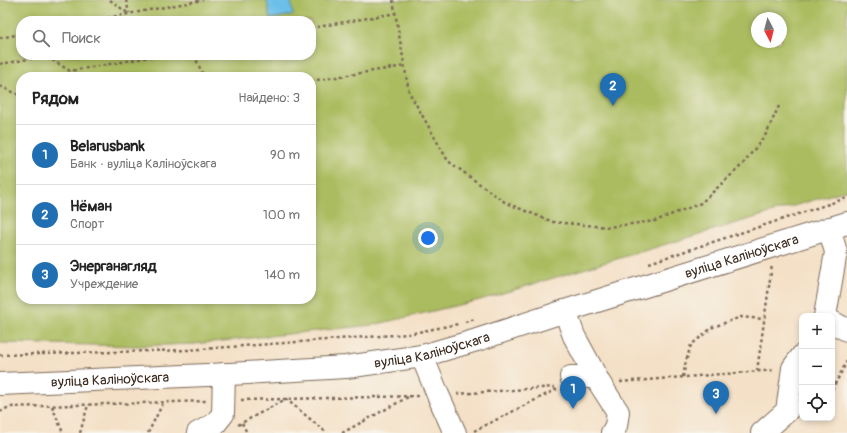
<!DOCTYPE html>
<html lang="ru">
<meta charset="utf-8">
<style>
body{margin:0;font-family:Pangolin,sans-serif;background:#f2f2f2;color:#222}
.controls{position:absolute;right:12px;bottom:12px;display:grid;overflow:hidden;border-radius:8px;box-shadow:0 2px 6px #0003}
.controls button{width:36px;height:36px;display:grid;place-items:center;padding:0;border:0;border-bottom:1px solid #e0e0e0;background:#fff;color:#222;font:20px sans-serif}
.compass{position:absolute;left:751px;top:12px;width:36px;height:36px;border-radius:50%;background:#fff;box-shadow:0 2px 6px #0003;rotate:173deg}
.you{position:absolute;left:428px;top:238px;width:14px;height:14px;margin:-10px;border:3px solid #fff;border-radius:50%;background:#1a73e8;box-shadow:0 0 0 6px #1a73e833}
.badge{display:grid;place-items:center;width:26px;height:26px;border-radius:50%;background:#1f6fb2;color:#fff;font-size:13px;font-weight:700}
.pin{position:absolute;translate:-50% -33px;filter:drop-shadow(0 1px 2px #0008)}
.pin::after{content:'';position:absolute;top:21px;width:14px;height:12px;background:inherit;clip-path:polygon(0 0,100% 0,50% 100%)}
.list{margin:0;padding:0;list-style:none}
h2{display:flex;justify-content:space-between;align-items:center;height:52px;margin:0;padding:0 16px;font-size:17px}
h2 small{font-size:13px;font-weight:400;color:#767676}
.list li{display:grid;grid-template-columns:26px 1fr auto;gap:12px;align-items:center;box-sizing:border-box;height:60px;padding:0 16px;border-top:1px solid #e0e0e0}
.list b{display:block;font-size:15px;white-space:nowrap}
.list p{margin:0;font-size:13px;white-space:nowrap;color:#767676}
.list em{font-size:13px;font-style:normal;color:#767676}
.icon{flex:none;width:22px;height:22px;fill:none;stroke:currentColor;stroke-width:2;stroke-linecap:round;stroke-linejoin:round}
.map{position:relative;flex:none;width:847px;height:433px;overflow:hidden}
.search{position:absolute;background:#fff;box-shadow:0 2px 6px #0003;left:16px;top:16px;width:300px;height:44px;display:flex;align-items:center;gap:10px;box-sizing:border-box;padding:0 14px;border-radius:16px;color:#767676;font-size:15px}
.panel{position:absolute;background:#fff;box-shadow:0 2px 6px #0003;left:16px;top:72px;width:300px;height:232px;border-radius:16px}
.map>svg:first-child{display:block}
</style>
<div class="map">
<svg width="847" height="433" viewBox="0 0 847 433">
<rect width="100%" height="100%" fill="#f7f3e8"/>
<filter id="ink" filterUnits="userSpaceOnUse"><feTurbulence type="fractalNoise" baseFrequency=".025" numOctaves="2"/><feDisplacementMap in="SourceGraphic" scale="8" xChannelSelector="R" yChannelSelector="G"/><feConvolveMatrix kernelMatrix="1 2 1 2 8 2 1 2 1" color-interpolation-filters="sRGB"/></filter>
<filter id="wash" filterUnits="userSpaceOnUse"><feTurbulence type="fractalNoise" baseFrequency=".012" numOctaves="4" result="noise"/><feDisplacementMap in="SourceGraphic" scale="16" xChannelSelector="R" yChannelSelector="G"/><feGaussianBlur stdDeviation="0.9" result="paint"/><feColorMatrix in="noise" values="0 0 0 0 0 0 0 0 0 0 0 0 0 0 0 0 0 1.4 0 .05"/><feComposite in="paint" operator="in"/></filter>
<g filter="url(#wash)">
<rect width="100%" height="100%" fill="#f4e0c6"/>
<path fill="#aabc5f" stroke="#72733e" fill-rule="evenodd" d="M 0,0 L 847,0 L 847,190 L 480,300 L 373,325 L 194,344 L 136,346 L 0,343 ZM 757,18 L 781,18 L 781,42 L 757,42 ZM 21,21 L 311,21 L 311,55 L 21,55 ZM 21,77 L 311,77 L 311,299 L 21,299 Z"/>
<path fill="#6bc0e8" stroke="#537583" d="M 267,0 L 291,0 L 293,15 L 270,19 Z"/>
</g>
<g filter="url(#ink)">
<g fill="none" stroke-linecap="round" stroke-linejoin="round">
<defs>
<path id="minor" d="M 565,311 L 574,336 L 600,384 L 618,412 L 616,426 L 612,433
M 825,316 L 836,252 L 829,228
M 832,322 L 847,330
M 422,356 L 438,395 L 455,433
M 571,377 L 596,377
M 198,433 L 215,424 L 223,414 L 224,374
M 762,433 L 787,411 L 793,368 L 802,356"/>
<g id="major">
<path id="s1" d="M 0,384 L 230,374 L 346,367 L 422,356 L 477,340 L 565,311 L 847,223"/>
</g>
</defs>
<use href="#minor" stroke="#7c6a59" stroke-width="24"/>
<use href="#major" stroke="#7c6a59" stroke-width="24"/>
<path stroke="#7c6a59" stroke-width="2.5" stroke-dasharray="3 3" stroke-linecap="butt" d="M 110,0 L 129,14
M 126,0 L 129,13
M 393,0 L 409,92 L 448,161 L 506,203 L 553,222 L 608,227 L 655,221 L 701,203 L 743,164 L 766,134 L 779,106
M 90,21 L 203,0
M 311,28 L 396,13
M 0,38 L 21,34
M 194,55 L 204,77
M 0,64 L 46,56 L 70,71 L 161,55
M 68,77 L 70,71
M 311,81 L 405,66
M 0,86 L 21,96
M 649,263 L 847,198
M 465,322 L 475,319
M 0,355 L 188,350 L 408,334 L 458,324
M 757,371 L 772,265
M 683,377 L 686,361 L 691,345 L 713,327 L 741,317 L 764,319
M 620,382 L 775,370
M 832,390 L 847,361
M 457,394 L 555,387
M 241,400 L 418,396
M 52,406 L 63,433
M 0,412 L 9,407 L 206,401
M 242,423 L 247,433
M 238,425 L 286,399 L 327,433
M 474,431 L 557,389
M 80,433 L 88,405
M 148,433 L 163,403
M 342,433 L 410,396"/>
<use href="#minor" stroke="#fff" stroke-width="22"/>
<use href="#major" stroke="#fff" stroke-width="22"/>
</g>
</g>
<g text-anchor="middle" stroke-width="3" stroke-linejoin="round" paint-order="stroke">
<g font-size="14" fill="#3b2a1e" stroke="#f7f3e8">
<text dy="5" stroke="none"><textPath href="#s1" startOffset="758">вуліца Каліноўскага</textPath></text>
<text dy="5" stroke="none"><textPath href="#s1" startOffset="434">вуліца Каліноўскага</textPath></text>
<text dy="5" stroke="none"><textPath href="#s1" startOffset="110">вуліца Каліноўскага</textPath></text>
</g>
</g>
</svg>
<div class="controls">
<button>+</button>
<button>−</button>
<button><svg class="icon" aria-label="locate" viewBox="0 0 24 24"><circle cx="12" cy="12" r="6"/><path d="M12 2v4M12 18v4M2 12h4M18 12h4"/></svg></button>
</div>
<svg class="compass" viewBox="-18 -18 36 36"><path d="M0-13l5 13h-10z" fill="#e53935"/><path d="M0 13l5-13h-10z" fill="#767676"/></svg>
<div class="you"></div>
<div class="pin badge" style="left:573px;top:409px">1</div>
<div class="pin badge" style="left:613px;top:106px">2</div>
<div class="pin badge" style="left:716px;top:414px">3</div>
<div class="search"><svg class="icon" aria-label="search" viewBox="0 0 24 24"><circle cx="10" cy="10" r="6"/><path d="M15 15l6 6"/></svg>Поиск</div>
<section class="panel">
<h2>Рядом<small>Найдено: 3</small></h2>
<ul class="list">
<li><span class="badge">1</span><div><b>Belarusbank</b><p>Банк · вуліца Каліноўскага</p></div><em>90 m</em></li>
<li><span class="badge">2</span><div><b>Нёман</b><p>Спорт</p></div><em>100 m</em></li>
<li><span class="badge">3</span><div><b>Энерганагляд</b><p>Учреждение</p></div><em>140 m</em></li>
</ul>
</section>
</div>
